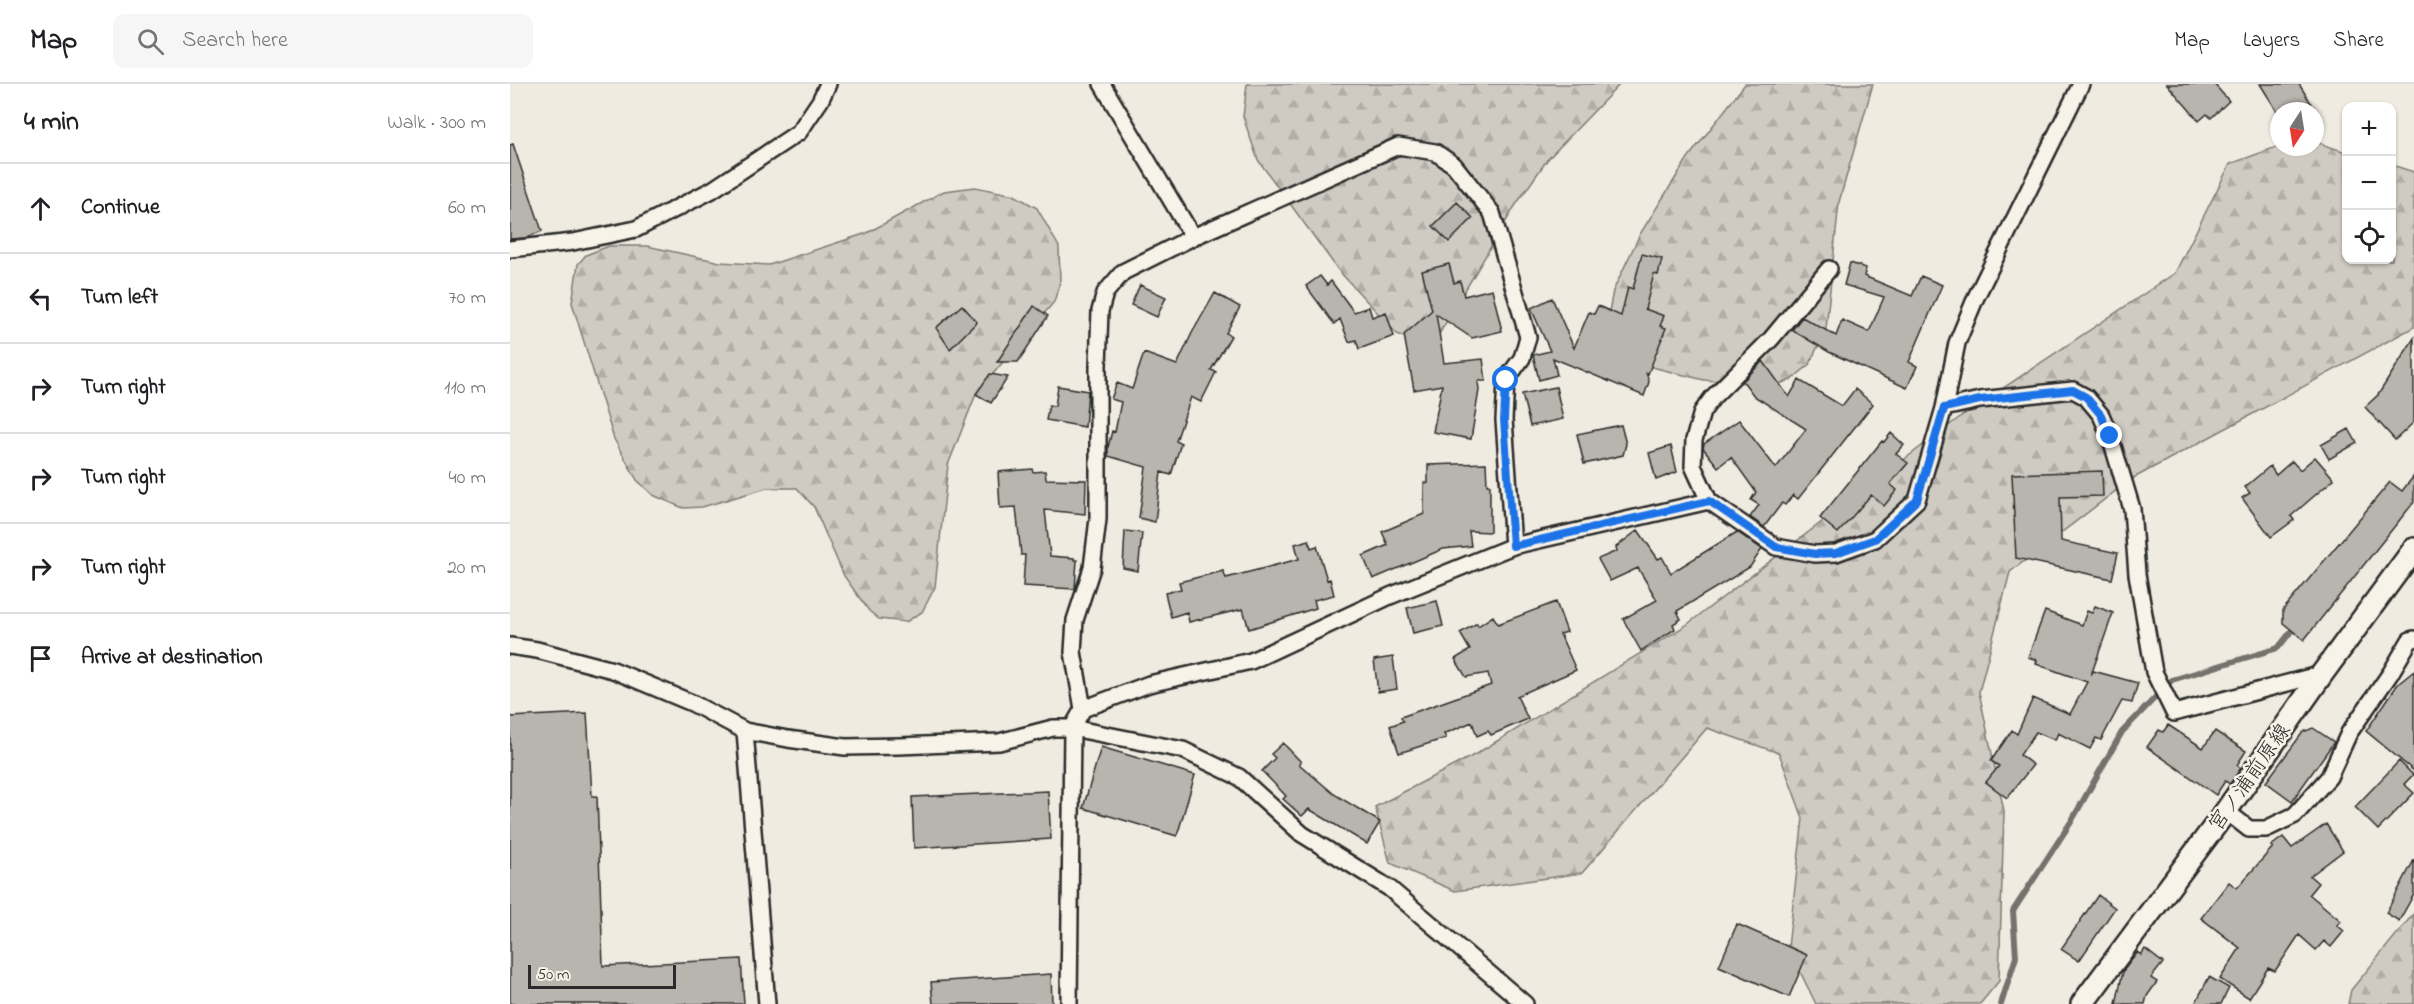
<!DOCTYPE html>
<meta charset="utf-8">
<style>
body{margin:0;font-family:"Indie Flower","Klee One",sans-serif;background:#f6f6f6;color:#202124}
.controls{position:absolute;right:18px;top:18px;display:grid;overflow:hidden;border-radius:12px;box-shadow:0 2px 4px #0004}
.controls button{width:54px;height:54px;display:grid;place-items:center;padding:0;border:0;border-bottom:2px solid #e0e0e0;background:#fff;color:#202124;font:30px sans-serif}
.compass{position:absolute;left:1760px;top:18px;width:54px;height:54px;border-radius:50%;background:#fff;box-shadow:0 2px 4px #0004;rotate:192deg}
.scale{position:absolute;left:18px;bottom:15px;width:148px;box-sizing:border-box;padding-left:6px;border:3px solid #2b2b2b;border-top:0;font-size:16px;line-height:21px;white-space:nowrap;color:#2b2b2b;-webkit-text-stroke:4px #f7f3e8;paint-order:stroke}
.stop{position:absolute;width:18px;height:18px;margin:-14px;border:4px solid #1a73e8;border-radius:50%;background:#fff}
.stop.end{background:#1a73e8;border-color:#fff;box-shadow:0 2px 6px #0008}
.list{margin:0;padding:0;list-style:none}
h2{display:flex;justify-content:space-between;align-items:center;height:78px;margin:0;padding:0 24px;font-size:26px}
h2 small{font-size:20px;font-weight:400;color:#757577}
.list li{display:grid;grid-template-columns:39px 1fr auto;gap:18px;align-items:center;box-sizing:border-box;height:90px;padding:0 24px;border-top:2px solid #e0e0e0}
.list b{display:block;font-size:22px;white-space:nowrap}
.list em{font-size:20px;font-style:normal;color:#757577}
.icon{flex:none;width:33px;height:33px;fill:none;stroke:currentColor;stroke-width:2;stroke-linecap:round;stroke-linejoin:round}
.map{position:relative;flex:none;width:1904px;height:920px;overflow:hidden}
header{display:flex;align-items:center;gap:36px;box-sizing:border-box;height:84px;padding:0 30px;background:#fff;border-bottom:2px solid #e0e0e0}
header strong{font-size:28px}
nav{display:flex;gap:33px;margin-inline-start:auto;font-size:21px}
.search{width:420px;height:54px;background:#f6f6f6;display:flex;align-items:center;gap:15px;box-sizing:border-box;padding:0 21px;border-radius:12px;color:#757577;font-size:22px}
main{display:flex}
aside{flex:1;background:#fff}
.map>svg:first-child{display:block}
</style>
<header>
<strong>Map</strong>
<div class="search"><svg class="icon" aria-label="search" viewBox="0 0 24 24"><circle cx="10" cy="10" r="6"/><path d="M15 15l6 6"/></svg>Search here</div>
<nav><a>Map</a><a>Layers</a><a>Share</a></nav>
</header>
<main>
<aside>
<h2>4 min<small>Walk · 300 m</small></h2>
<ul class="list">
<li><svg class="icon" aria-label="ahead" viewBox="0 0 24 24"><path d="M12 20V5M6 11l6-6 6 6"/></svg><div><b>Continue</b></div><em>60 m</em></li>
<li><svg class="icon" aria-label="left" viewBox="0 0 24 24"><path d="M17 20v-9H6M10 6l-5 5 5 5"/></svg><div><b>Turn left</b></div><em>70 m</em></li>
<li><svg class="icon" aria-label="right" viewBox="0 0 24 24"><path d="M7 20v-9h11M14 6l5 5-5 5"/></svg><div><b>Turn right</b></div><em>110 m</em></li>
<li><svg class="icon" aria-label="right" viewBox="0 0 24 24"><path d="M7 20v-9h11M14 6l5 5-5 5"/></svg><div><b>Turn right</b></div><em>40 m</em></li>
<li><svg class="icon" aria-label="right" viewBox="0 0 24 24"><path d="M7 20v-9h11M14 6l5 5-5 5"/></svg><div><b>Turn right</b></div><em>20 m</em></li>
<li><svg class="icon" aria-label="arrive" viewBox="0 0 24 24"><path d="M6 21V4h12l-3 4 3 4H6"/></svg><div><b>Arrive at destination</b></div></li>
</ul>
</aside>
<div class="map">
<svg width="1904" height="920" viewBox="0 0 1904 920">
<defs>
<pattern id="forest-firs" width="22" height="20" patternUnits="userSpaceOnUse" patternTransform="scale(1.5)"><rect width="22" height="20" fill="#cfcbc2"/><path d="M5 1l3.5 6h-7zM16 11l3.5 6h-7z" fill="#b2aea7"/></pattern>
</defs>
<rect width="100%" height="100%" fill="#efebe0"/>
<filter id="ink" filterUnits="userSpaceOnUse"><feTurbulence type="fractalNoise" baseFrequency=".0167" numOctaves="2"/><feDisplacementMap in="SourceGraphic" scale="12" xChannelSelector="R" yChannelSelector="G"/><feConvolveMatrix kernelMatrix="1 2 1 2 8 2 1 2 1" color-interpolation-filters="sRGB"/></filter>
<g filter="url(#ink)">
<path fill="url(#forest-firs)" stroke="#7d7b76" stroke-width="1.5" d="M 737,0 L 1110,0 L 1037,76 L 1005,122 L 928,252 L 911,261 L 887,250 L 829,187 L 748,76 L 733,33 Z
M 1235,0 L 1363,0 L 1329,118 L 1316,245 L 1299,281 L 1281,296 L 1266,301 L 1194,296 L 1122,278 L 1095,248 L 1103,207 L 1130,150 L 1178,74 Z
M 1805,58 L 1836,68 L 1836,176 L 1882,176 L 1882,81 L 1904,88 L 1904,243 L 1620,396 L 1500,488 L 1469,608 L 1494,727 L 1489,897 L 1470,920 L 1306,920 L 1278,863 L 1293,734 L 1269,669 L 1197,644 L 1072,789 L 945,807 L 880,779 L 865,723 L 966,670 L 1175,542 L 1450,333 L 1665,189 L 1720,80 L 1769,62 L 1805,63 Z
M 465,103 L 504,111 L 527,124 L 549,163 L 550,198 L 544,218 L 466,310 L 438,381 L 425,503 L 412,528 L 396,538 L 369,535 L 359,527 L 334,492 L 304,423 L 287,404 L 257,404 L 192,423 L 173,424 L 143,411 L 127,396 L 104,355 L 62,219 L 68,180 L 76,171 L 99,162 L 137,162 L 210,178 L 259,181 L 357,149 L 434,107 Z
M 1904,829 L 1904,920 L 1838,920 L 1841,906 Z"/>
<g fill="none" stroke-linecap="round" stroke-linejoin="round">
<path stroke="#74726e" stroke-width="6" d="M 1491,920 L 1506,873 L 1503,827 L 1561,738 L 1612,648 L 1662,596 L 1768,564 L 1787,540"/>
</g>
<path fill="#b8b5ae" stroke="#2b2b2b" stroke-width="1.5" d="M 1657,0 L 1704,0 L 1719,17 L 1701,34 L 1697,30 L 1689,37 Z
M 1750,0 L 1789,0 L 1806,27 L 1767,27 Z
M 3,60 L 32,147 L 15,154 L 0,155 L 0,61 Z
M 947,118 L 963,134 L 939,158 L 923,142 Z
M 1132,170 L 1152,175 L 1148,191 L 1144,190 L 1135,225 L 1154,232 L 1150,242 L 1156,244 L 1138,290 L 1136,288 L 1139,298 L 1134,312 L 1043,274 L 1047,291 L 1029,296 L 1023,271 L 1040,267 L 1021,224 L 1042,214 L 1064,264 L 1079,228 L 1084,230 L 1088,222 L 1111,232 L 1118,203 L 1123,205 Z
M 1340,179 L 1356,184 L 1354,192 L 1402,212 L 1411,192 L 1432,201 L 1399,278 L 1407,282 L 1397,304 L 1319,268 L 1282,246 L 1292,233 L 1326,252 L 1332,236 L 1359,248 L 1374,213 L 1334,201 Z
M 939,180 L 944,199 L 950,197 L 954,212 L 982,205 L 992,247 L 962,254 L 926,230 L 934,279 L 973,275 L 976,297 L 968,297 L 969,306 L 961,355 L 923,348 L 932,301 L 904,306 L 894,251 L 922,226 L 912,187 Z
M 810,192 L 817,201 L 821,197 L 844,228 L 859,223 L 862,233 L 876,228 L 884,252 L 849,265 L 846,256 L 839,258 L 830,235 L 824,240 L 796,202 Z
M 630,201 L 656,213 L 647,233 L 621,221 Z
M 705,209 L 730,223 L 716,249 L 721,252 L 701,286 L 706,288 L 691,318 L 681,313 L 666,357 L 671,359 L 661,391 L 651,388 L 645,438 L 629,434 L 636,383 L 598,372 L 598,363 L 602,347 L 605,348 L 611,318 L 601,315 L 607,299 L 622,305 L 634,269 L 667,281 L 682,249 Z
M 452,221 L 467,238 L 440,265 L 426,244 Z
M 524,222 L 538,232 L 508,278 L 487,278 Z
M 1904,254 L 1904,338 L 1885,356 L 1855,323 L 1868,311 Z
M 1253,277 L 1279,313 L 1289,296 L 1332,322 L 1345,305 L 1363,320 L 1288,415 L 1283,411 L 1275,421 L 1272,419 L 1254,443 L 1240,433 L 1249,421 L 1241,416 L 1246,408 L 1221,373 L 1208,383 L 1193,364 L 1194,360 L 1229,336 L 1266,384 L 1296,345 L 1244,312 L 1233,297 Z
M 480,290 L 498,293 L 481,319 L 466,310 Z
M 548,302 L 578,307 L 575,343 L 536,336 L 539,321 L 545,322 Z
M 1046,303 L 1053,335 L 1020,342 L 1012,310 Z
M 1111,341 L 1116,360 L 1113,371 L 1074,380 L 1067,350 Z
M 1839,345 L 1847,359 L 1819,375 L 1811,361 Z
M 1381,349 L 1394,361 L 1386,370 L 1398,379 L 1380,400 L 1387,406 L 1374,422 L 1361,411 L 1328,449 L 1310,434 L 1372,357 L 1374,358 Z
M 1161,362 L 1167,388 L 1146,396 L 1139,369 Z
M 1805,373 L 1824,395 L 1781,432 L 1784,436 L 1761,453 L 1732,414 L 1740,409 L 1735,403 L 1760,382 L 1766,391 L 1782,377 L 1790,386 Z
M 976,379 L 977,401 L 980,401 L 980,448 L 959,447 L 961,462 L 933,465 L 863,495 L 853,472 L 878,461 L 872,448 L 914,430 L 914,399 L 918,399 L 918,381 Z
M 522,385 L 523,388 L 535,387 L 536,395 L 576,396 L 575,430 L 535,426 L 540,472 L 564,474 L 564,476 L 567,476 L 565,505 L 513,502 L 515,471 L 511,471 L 506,423 L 490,424 L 488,388 Z
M 1592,387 L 1593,412 L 1550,413 L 1551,457 L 1608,469 L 1602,495 L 1506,474 L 1502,390 Z
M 1904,392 L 1904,418 L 1794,556 L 1773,539 L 1773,526 L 1880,398 L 1892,407 Z
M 1128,446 L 1148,475 L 1152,473 L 1161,489 L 1227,448 L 1252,465 L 1240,483 L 1167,527 L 1171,535 L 1163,540 L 1165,545 L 1131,567 L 1113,535 L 1147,516 L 1128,484 L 1100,497 L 1088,475 L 1107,467 L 1106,463 Z
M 615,447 L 632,449 L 628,487 L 613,484 Z
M 799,456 L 801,464 L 807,462 L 817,496 L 820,495 L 824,511 L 804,516 L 806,524 L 739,545 L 733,525 L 679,538 L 677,528 L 661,533 L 655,509 L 671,505 L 669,498 L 713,487 L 716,494 L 789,475 L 785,460 Z
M 927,517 L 933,542 L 903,549 L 897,524 Z
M 1046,518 L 1057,548 L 1050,550 L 1066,586 L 1007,612 L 1018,635 L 981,651 L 978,647 L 967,652 L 962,638 L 934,650 L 936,654 L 889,669 L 880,642 L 893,637 L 891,633 L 981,601 L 978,589 L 956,593 L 945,575 L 960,566 L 950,549 L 967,539 L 968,542 L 983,532 L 988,540 Z
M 1585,522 L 1603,529 L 1581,591 L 1583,587 L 1628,599 L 1622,619 L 1612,617 L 1591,656 L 1586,654 L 1580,665 L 1548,649 L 1545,656 L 1526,648 L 1510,671 L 1523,681 L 1497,714 L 1476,698 L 1489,682 L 1481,677 L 1502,646 L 1507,650 L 1523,614 L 1560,630 L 1577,598 L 1526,580 L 1527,576 L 1518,573 L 1535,527 L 1572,541 L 1577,527 L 1582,529 Z
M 883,573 L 887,605 L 868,608 L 864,576 Z
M 1904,587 L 1904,687 L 1856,647 L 1888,600 Z
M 77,629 L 82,712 L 87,712 L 93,882 L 231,875 L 234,920 L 0,920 L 0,633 Z
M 1658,641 L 1693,664 L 1705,647 L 1736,667 L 1727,681 L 1731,684 L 1720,700 L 1715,697 L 1706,711 L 1637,663 L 1649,646 L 1653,648 Z
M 1803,644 L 1824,658 L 1782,717 L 1756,698 L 1793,648 Z
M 773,659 L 791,678 L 789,680 L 824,710 L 870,738 L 857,760 L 799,725 L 792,732 L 773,715 L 776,712 L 752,687 L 765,674 L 761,670 Z
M 591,663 L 685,691 L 667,752 L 573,724 Z
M 1889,677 L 1903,691 L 1894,700 L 1904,709 L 1868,746 L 1845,723 Z
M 538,707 L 541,755 L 404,764 L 402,713 Z
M 1816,740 L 1833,767 L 1800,792 L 1808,799 L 1799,810 L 1831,837 L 1827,841 L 1834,847 L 1821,863 L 1814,857 L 1806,866 L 1789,851 L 1765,887 L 1758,884 L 1739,914 L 1710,895 L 1730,864 L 1691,834 L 1719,798 L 1727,804 L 1763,763 L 1761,762 L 1773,753 L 1782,764 Z
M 1904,776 L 1904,810 L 1889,837 L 1876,829 Z
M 1588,811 L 1605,824 L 1569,877 L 1551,865 Z
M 1227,840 L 1297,871 L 1279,913 L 1209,882 Z
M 1635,865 L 1653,879 L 1641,894 L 1647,898 L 1637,912 L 1635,920 L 1606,920 L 1613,887 L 1628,868 L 1631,871 Z
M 541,890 L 542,920 L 423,920 L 421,898 Z
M 1699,893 L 1719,904 L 1711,920 L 1685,920 Z"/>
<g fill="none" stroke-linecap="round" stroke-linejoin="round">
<defs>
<path id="street" d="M 592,0 L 683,153
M 0,165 L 63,158 L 126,145 L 202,106 L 289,48 L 310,17 L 318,0
M 1319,185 L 1261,255 L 1203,313 L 1192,328 L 1184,356 L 1183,382 L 1199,417 L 1266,463 L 1305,470 L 1326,469 L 1365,455 L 1407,416 L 1434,324 L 1470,316 L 1563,306 L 1576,313 L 1591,331 L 1600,352 L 1622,425 L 1627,490 L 1644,588 L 1664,629 L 1812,590
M 1434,324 L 1447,259 L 1466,213 L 1571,0
M 0,562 L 27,566 L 103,586 L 182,619 L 235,647 L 278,655 L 335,663 L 389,662 L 489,658 L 543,644 L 562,644 L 673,666 L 729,693 L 792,750 L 879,804 L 1015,920
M 573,625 L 639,600 L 741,577 L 880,512 L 1003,462 L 1199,417
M 235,647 L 257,920
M 1716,727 L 1739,745 L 1756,745 L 1785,731 L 1819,693 L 1839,649 L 1880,590 L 1900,556 L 1904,555
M 559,920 L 562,644 L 573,625 L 563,568 L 565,536 L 582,484 L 588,435 L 588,282 L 590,227 L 595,209 L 613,188 L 683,153 L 888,62 L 925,68 L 944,81 L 982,129 L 1018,253 L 1012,274 L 996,296 L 994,336 L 1003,462"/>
<path id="secondary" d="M 1572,920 L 1716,727 L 1812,590 L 1904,465"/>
</defs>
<use href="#street" stroke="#2b2b2b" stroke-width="20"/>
<use href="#secondary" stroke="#2b2b2b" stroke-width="26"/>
<use href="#street" stroke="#f7f3e8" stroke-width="15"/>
<use href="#secondary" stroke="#f7f3e8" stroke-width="21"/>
</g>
</g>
<g fill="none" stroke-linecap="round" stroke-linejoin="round" filter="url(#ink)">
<path stroke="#1a73e8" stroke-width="8" d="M 996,296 L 994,336 L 1003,462 L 1199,417 L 1266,463 L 1305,470 L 1326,469 L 1365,455 L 1407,416 L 1434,324 L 1470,316 L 1563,306 L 1576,313 L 1591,331 L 1600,352"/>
</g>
<g text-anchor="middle" stroke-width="5" stroke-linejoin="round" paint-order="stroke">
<g font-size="21" fill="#2b2b2b" stroke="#f7f3e8">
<text transform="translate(1739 693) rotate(-55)" y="7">宮ノ浦前原線</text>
</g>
</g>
</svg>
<div class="controls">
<button>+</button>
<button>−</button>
<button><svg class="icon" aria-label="locate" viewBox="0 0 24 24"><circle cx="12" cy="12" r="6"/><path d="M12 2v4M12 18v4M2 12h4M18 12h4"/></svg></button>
</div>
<svg class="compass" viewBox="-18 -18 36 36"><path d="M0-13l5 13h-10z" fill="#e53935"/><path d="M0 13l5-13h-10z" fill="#757577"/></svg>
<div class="scale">50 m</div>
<div class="stop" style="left:996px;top:296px"></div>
<div class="stop end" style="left:1600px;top:352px"></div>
</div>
</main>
